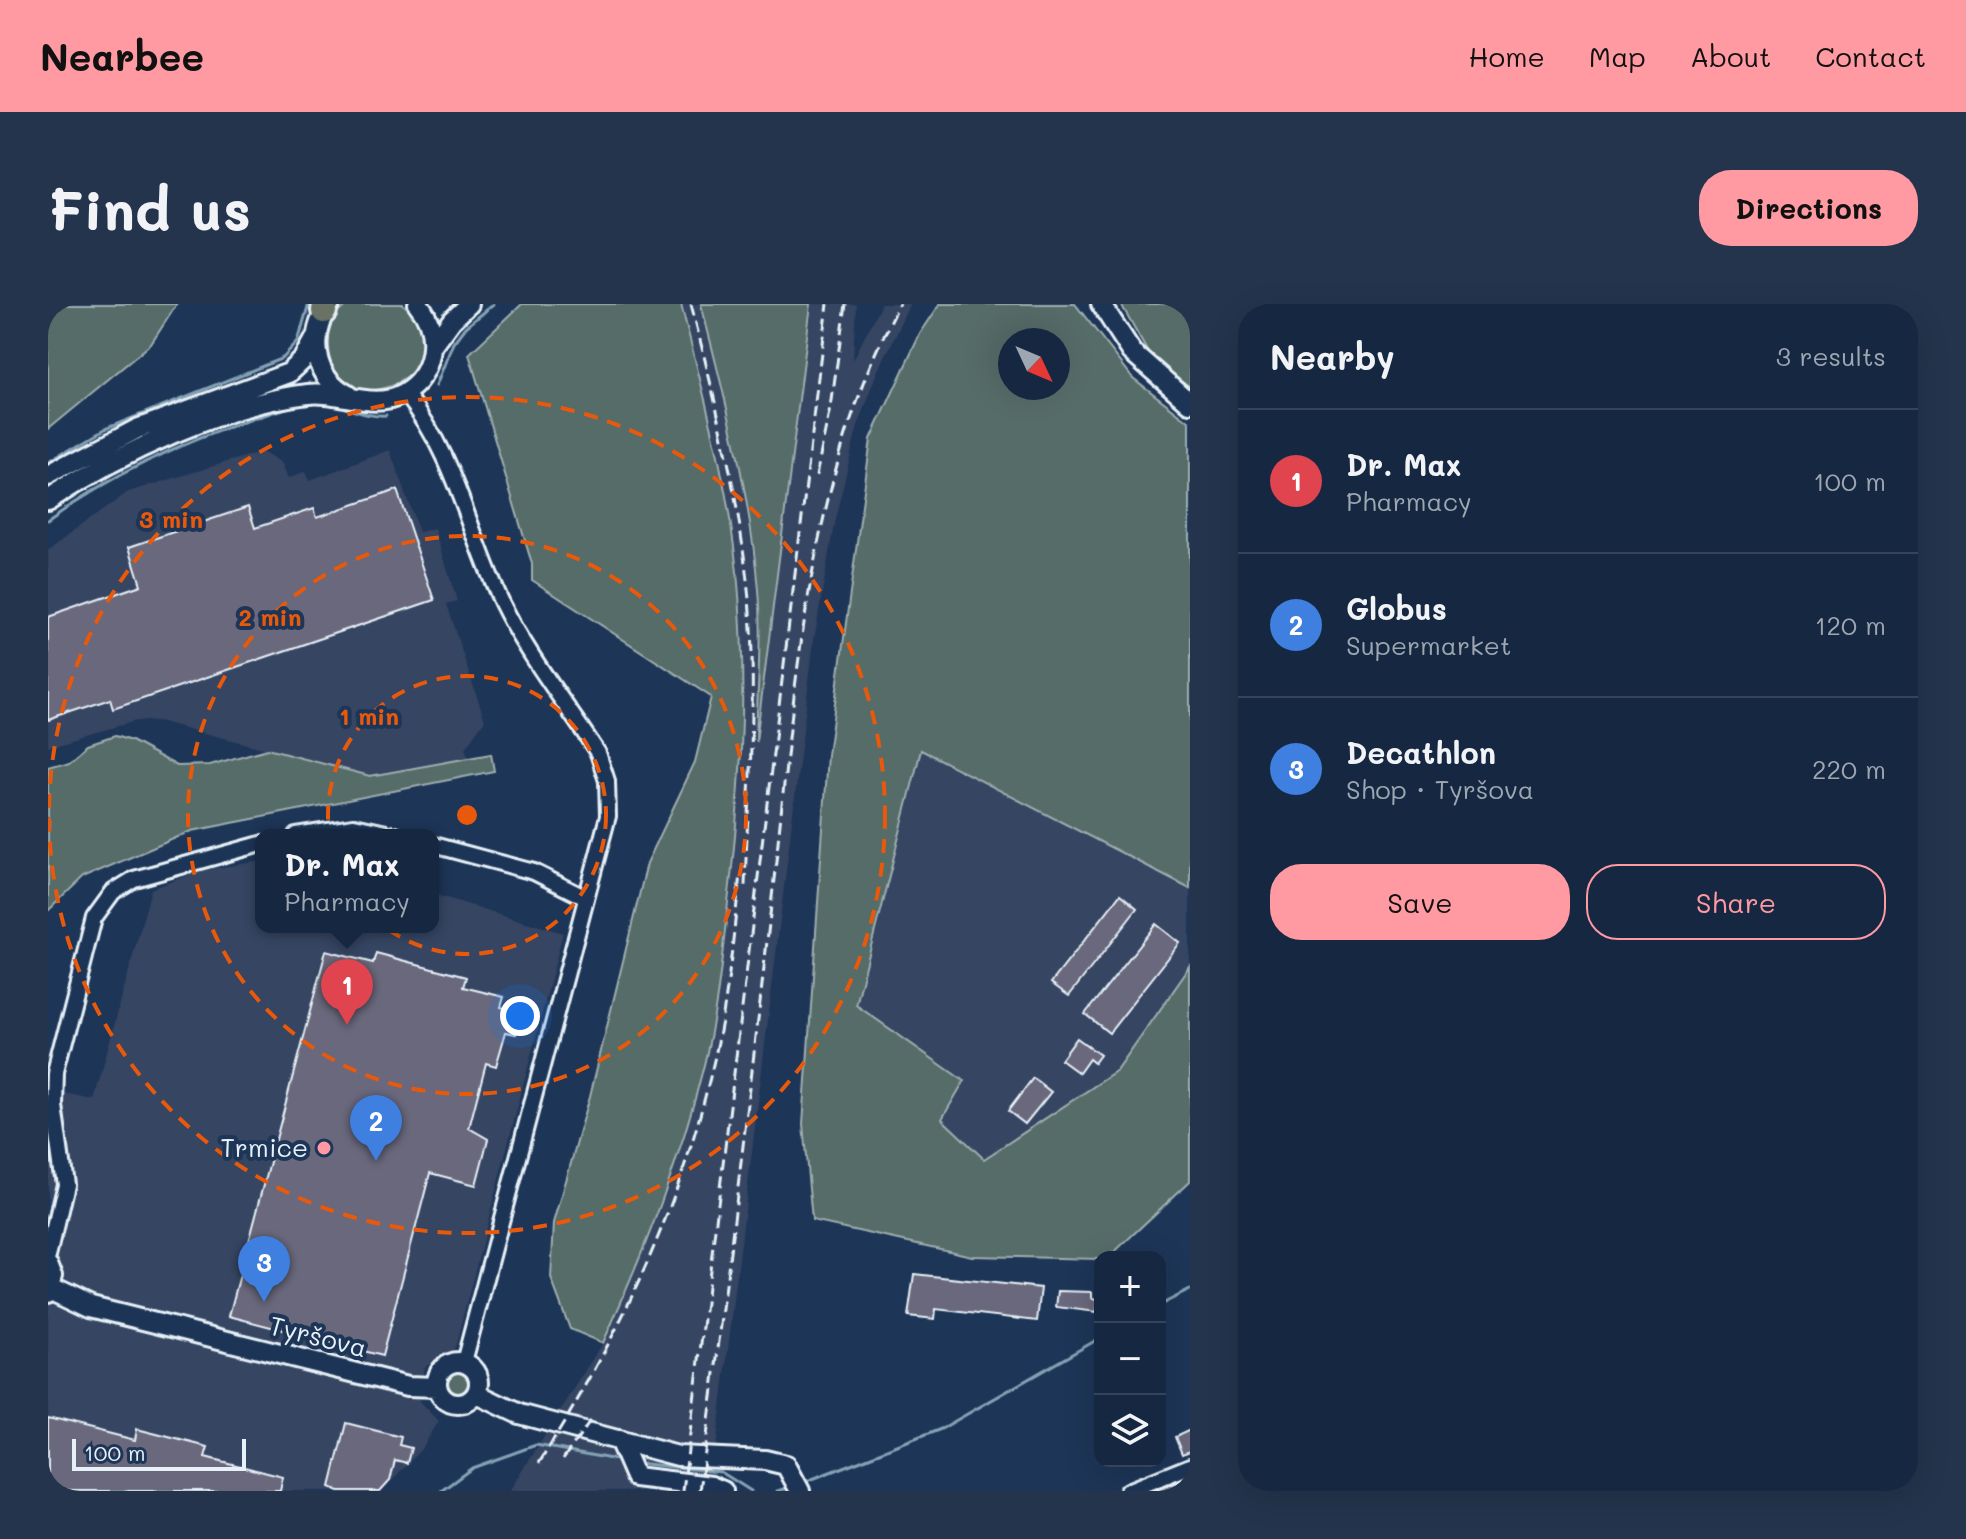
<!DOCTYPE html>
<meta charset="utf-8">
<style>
body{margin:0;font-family:Mali,sans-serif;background:#23344c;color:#f1f3f6}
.controls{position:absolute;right:24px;bottom:24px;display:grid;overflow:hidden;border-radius:16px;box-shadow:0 8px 32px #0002}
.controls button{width:72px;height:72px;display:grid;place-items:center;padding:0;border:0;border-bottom:2px solid #35445a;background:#162841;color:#f1f3f6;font:40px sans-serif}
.compass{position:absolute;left:950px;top:24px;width:72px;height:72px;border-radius:50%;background:#162841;box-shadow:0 8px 32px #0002;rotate:134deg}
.scale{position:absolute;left:24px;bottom:20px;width:174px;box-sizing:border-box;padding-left:8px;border:4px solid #e8f1f8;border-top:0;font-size:22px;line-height:28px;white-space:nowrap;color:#e8f1f8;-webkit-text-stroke:6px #1d3557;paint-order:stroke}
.you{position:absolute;left:472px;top:712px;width:28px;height:28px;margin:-20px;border:6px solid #fff;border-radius:50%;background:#1a73e8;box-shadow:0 0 0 12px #1a73e833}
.badge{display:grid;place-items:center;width:52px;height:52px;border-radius:50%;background:#ff9aa2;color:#fff;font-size:26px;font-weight:700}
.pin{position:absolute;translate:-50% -66px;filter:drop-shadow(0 2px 4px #0008)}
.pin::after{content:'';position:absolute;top:42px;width:28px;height:24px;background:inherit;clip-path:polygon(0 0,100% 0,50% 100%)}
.popup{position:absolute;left:207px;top:525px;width:184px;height:104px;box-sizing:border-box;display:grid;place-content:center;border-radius:16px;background:#162841;filter:drop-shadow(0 2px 6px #0005);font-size:26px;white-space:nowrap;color:#9ea6b1}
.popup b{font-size:30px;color:#f1f3f6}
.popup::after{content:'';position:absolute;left:50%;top:100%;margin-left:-16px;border:16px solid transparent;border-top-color:#162841}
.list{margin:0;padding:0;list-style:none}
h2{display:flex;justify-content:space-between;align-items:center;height:104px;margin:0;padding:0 32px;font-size:34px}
h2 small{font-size:26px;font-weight:400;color:#9ea6b1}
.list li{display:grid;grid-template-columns:52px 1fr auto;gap:24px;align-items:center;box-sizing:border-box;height:144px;padding:0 32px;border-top:2px solid #35445a}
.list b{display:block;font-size:30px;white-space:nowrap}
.list p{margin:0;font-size:26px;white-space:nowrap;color:#9ea6b1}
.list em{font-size:26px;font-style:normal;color:#9ea6b1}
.actions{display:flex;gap:16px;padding:24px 32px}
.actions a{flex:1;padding:18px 0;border:2px solid #ff9aa2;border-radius:32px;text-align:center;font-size:28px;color:#ff9aa2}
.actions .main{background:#ff9aa2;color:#111}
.icon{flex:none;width:44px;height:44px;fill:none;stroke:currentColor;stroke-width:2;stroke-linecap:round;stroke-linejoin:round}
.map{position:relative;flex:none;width:1142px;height:1187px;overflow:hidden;border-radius:32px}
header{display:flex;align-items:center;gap:48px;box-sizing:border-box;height:112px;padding:0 40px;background:#ff9aa2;color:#111}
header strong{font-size:38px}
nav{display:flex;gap:44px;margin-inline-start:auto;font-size:28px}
.intro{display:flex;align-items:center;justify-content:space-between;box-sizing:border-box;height:192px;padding:0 48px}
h1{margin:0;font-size:56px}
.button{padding:20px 36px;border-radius:32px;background:#ff9aa2;color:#111;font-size:28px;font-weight:700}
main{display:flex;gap:48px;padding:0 48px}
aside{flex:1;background:#162841;border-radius:32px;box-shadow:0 8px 32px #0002}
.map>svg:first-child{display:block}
</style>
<header>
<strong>Nearbee</strong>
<nav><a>Home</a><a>Map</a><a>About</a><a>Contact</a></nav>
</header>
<div class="intro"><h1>Find us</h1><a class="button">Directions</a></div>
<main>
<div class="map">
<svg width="1142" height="1187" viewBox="0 0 1142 1187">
<rect width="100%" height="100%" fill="#1d3557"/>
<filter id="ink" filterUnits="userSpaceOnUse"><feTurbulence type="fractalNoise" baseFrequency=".0125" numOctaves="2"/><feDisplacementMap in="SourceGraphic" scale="16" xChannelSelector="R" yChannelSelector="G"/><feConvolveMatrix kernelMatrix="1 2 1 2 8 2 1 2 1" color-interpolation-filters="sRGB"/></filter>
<g filter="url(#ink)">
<path fill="#344462" d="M 633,0 L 653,0 L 693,167 L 710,288 L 709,426 L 763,0 L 808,0 L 805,56 L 833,0 L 863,0 L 830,68 L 809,125 L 787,215 L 766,336 L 663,1187 L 462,1187 L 555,1039 L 620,885 L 657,759 L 690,514 L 694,363 L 691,289 L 674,171 Z
M 342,146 L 371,228 L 387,224 L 409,297 L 398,300 L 437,416 L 417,444 L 421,454 L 322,472 L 110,417 L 88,417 L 0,442 L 0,246 L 80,188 L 215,147 L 235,159 L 241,174 L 258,167 L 262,176 Z
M 873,446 L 1142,584 L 1142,663 L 1069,767 L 936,855 L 894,815 L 808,701 Z
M 213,557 L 213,623 L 385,623 L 385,590 L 515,629 L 407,1044 L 377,1063 L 372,1097 L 391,1117 L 375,1143 L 334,1187 L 0,1187 L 0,787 L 46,796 L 103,585 L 155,566 Z"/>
<path fill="#566c68" stroke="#9faeb0" stroke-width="2" fill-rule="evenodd" d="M 0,0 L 129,0 L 103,40 L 0,125 Z
M 300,0 L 355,0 C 430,67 286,131 280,43 C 278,26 286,10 300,0 Z
M 474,0 L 633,0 C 657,96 684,192 691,291 C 699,394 692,497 680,599 C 674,653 669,708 656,761 C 632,857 596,948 555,1039 L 522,1025 L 503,974 L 506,919 L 542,792 L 599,559 L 647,458 L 663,393 L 484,276 L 484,260 L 421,50 Z
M 653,0 L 763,0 L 708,438 C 709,388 714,336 710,286 C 702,189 677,94 653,0 Z
M 892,0 L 1027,0 L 1085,74 L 1142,118 L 1142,584 L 873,446 L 808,701 L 916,777 L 894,815 L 936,855 L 1069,767 L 1142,663 L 1142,877 L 1061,953 L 1052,955 L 924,952 L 764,917 L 755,820 L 780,451 L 823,135 L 872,30 ZM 962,36 L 1010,36 L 1010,84 L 962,84 Z
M 1073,0 L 1142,0 L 1142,83 L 1103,53 Z
M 67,432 L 83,437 L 129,462 L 162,461 L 219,445 L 322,472 L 443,450 L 446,467 L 144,527 L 34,574 L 0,607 L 0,463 L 21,457 L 40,441 Z
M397 1080a13 13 0 1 1 26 0a13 13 0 1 1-26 0Z"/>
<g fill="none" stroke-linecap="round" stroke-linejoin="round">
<path stroke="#84a2b5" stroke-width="3" d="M 389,81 L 406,39 L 418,23 L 446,0
M 0,159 L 57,125 L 235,54 L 250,38 L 261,0
M 0,216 C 64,170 133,138 208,114 C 225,109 243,101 261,99 C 287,95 311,114 338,112
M 1112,1001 L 1142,986
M 589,1159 L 673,1168 L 703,1187
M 754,1179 L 893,1125 L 1052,1034
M 393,1187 L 424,1164 L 488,1141 L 574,1157
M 730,1187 L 743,1183"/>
</g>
<path fill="#69687c" stroke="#e8f1f8" stroke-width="2" d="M 349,186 L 386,296 L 65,405 L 62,395 L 0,416 L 0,313 L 93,281 L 81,243 L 200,203 L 207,224 L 266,204 L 269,213 Z
M 1072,591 L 1089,605 L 1021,692 L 1003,679 Z
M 1108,620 L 1132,639 L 1061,729 L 1037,710 Z
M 278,647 L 325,659 L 328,649 L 418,673 L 415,683 L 456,693 L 453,703 L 473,709 L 468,730 L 458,728 L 448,762 L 438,759 L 421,824 L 440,835 L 428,881 L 382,869 L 334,1052 L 181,1012 Z
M 1029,734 L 1052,751 L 1046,759 L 1041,755 L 1031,769 L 1013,756 Z
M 985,774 L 1003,788 L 977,820 L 960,807 Z
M 866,970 L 993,984 L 989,1017 L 888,1005 L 887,1015 L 860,1012 Z
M 1010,987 L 1044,988 L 1044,994 L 1051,995 L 1049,1008 L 1008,1003 Z
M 0,1114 L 87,1136 L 89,1125 L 160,1143 L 157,1153 L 235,1173 L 232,1187 L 0,1187 Z
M 298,1119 L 353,1133 L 351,1141 L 363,1144 L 359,1159 L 347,1156 L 342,1176 L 332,1187 L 291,1187 L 282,1183 Z
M 1142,1126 L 1142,1147 L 1134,1150 L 1127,1133 Z
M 1142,1173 L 1142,1187 L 1109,1187 L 1109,1186 Z"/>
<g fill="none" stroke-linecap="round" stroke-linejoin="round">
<defs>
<path id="street" d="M 357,89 C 407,151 421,230 454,299 C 480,352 518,400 550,449 L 559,477 L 560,512 L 416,1058
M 248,531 L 306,522 L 348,531
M 385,541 L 486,568 L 538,594
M 0,949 L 16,880 L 5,801 L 6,770 L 46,614 L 65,588 L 86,575 L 213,540
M 1080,1187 L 1142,1162"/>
<path id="secondary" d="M 282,0 C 259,31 265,72 300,91
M 1053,0 L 1084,48 L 1142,99
M 385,42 L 404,16 L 421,0
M 0,172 L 89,125 L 241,69 L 256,55 L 267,35
M 0,196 C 70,150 176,100 260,90 C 292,86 325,107 355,90 C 388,71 393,28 370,0
M 0,959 L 5,972 L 0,988
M 3,984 L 43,1003 L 360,1082 L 389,1083
M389 1079a21 21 0 1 1 42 0a21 21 0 1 1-42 0Z
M 429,1090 L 471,1110 L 630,1152 L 717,1156 L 738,1161 L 752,1187
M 571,1136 L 587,1173 L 663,1182 L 675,1187"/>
<path id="highway" d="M 276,7 L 277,0"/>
</defs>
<use href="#street" stroke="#e8f1f8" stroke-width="20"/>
<use href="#secondary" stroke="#e8f1f8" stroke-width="24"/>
<use href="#highway" stroke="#e8f1f8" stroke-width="30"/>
<use href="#street" stroke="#1d3557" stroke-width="14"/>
<use href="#secondary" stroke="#1d3557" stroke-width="18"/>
<use href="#highway" stroke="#6a7165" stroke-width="24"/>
<path stroke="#e8f1f8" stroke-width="3" stroke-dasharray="12 6" stroke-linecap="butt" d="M 643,0 C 667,95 690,188 700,285 C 710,383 700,484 697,582
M 769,171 L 783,104 L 797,0
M 515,1155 L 546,1111
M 491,1159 C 575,1028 638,891 670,738 C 681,683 686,626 692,570
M 635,1187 L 780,0
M 652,1187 C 677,992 701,797 723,602 C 746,403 756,179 852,0"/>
</g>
</g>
<g fill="none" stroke="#e8590c" stroke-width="4" stroke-dasharray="14 10">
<circle cx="419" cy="511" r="139"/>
<circle cx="419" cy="511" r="279"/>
<circle cx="419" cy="511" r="418"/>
</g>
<circle fill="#ff9aa2" stroke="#1d3557" stroke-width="3" cx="276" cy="844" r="8"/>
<g text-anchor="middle" stroke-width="8" stroke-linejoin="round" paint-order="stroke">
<g font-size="26" fill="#e8f1f8" stroke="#1d3557" text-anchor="end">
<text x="260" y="853">Trmice</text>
</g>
<g font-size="26" fill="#e8f1f8" stroke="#1d3557">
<text transform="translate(270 1033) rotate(14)" y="9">Tyršova</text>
</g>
</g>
<circle cx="419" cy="511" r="12" fill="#e8590c" stroke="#1d3557" stroke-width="4"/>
<g font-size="24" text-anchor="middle" font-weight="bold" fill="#e8590c" stroke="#1d3557" stroke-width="8" stroke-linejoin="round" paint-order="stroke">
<text x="123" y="224">3 min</text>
<text x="222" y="322">2 min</text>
<text x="321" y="421">1 min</text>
</g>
</svg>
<div class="controls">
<button>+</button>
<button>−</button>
<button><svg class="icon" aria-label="layers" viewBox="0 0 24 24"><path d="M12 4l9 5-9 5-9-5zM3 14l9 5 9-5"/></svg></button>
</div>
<svg class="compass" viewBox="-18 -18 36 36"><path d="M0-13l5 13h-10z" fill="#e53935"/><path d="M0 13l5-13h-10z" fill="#9ea6b1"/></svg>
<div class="scale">100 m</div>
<div class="you"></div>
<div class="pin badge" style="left:299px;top:721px;background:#e0444e">1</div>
<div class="popup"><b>Dr. Max</b>Pharmacy</div>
<div class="pin badge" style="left:328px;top:857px;background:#3f7fe0">2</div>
<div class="pin badge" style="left:216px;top:998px;background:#3f7fe0">3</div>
</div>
<aside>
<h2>Nearby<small>3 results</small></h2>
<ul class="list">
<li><span class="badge" style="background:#e0444e">1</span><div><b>Dr. Max</b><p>Pharmacy</p></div><em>100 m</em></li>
<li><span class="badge" style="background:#3f7fe0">2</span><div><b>Globus</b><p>Supermarket</p></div><em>120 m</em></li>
<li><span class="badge" style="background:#3f7fe0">3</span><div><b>Decathlon</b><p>Shop · Tyršova</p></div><em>220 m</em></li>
</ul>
<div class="actions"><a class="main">Save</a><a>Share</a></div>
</aside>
</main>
